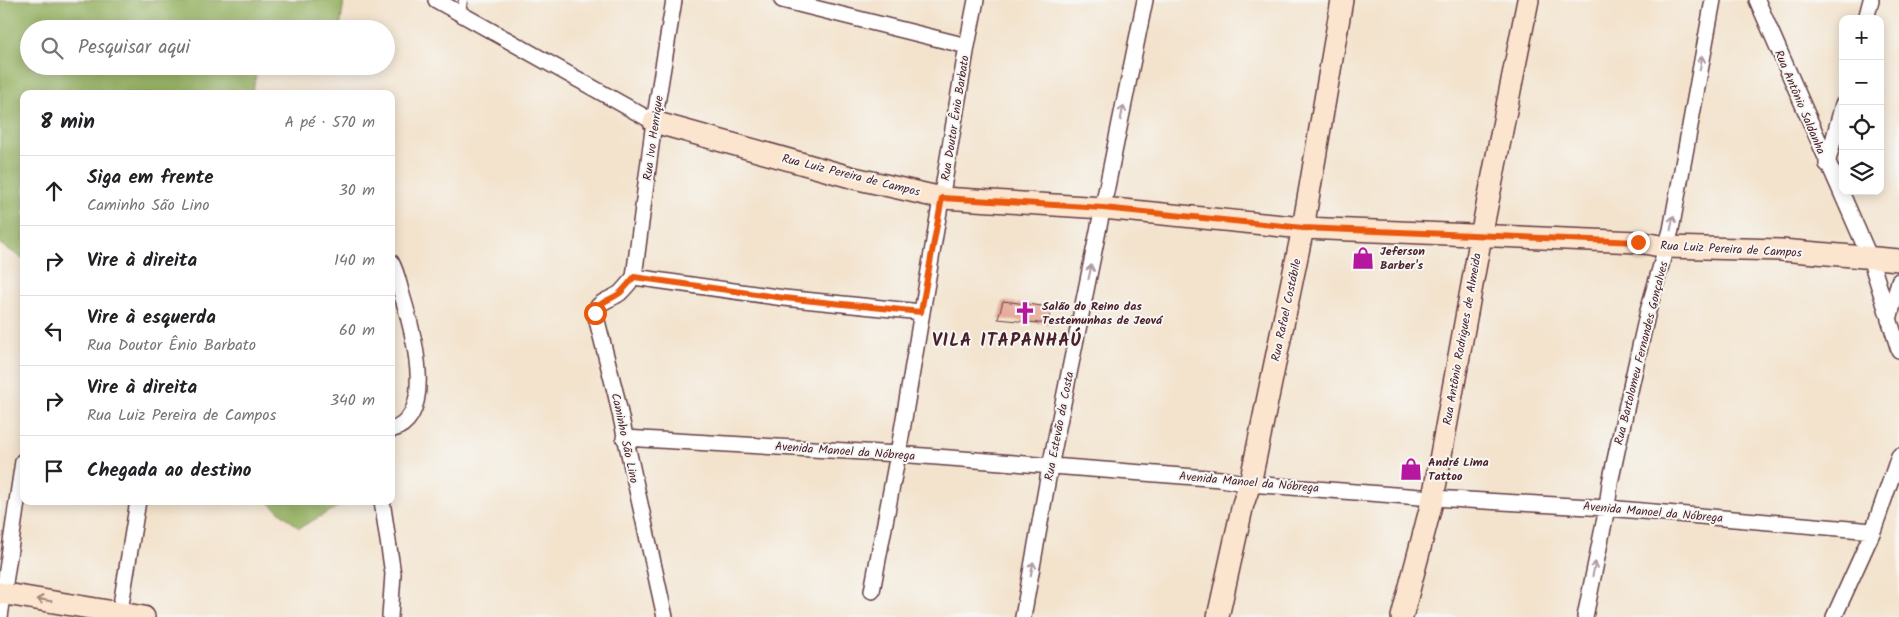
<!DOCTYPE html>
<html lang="pt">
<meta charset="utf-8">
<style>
body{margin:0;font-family:Kalam,sans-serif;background:#f2f2f2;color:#202124}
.controls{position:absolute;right:15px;top:15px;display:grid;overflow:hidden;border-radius:10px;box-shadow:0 2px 12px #0003}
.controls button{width:45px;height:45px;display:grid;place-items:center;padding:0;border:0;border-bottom:1px solid #e0e0e0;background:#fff;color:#202124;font:25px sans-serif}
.stop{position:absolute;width:15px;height:15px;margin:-11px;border:4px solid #ea580c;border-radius:50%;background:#fff}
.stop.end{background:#ea580c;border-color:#fff;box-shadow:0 1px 5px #0008}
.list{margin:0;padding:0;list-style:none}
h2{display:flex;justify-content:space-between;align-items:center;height:65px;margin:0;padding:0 20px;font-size:21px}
h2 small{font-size:16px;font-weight:400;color:#757577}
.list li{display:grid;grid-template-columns:32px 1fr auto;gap:15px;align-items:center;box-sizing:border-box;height:70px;padding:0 20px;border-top:1px solid #e0e0e0}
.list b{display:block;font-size:19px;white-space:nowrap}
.list p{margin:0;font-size:16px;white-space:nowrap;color:#757577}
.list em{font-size:16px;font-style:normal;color:#757577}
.icon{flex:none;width:28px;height:28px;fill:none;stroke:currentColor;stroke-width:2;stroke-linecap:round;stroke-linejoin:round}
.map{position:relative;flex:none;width:1899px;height:617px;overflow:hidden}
.search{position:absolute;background:#fff;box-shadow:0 2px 12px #0003;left:20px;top:20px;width:375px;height:55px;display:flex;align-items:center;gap:12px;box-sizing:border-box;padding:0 18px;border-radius:28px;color:#757577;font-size:19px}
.panel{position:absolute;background:#fff;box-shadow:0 2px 12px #0003;left:20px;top:90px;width:375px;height:415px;border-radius:10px}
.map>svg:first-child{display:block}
</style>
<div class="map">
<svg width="1899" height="617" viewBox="0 0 1899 617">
<rect width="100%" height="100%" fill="#f6f6f2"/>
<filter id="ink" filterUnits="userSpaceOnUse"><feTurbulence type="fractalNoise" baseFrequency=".02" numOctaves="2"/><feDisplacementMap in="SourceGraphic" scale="10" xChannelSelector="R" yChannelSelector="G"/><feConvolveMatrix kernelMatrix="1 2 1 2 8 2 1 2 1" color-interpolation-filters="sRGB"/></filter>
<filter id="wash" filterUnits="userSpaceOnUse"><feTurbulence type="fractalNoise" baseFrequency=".0096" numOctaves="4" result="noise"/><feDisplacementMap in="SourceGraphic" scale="20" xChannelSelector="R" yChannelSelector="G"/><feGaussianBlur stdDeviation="1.12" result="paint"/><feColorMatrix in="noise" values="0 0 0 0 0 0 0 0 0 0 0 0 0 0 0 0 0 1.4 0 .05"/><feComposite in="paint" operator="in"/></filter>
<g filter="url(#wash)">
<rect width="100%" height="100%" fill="#f3e3cd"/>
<path fill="#98b366" stroke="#716948" d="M 0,0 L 344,0 L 340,29 L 29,29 L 29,66 L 258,66 L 252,94 L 24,94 L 24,259 L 0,244 Z
M 267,501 L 349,501 L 299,528 Z"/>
<g id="blocks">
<path fill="#e5a393" d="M 1003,301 L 1050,307 L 1049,324 L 998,319 Z"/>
</g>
</g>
<g filter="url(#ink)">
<use href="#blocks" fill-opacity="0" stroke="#633c43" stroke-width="1"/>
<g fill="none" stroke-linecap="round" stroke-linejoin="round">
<defs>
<path id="lane" d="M 461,13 L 463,0"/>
<path id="street" d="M 436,0 L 654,122
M 782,0 L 967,46
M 1757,0 L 1870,258 L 1899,350
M 1866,19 L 1871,0
M 1827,164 L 1843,104
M 391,262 C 397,272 399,285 402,295 C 412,328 438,417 391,430
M 634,277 C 630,282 625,288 620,293 C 611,300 597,301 595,313 L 616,395 L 665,617
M 634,277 L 784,298 L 921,312
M 634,277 L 654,122 L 674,0
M 1889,320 L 1899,281
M 624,438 L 898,454 L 1221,479 L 1250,484 L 1433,498 L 1607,508 L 1873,531
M 382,501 L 393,574 L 390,617
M 872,591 L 898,454 L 967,46 L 976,0
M 0,617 L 23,461
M 119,617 L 138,501
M 1023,617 L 1050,467 L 1145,0
M 1585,617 L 1607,508 L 1610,483 L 1628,400 L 1648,311 L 1671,230 L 1713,0
M 1834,617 L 1873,531 L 1899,456"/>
<path id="secondary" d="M 654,122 L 854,178 L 942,198 L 1103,208 L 1303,228 L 1638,242 L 1666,247 L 1781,250 L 1899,260
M 0,593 L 144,617
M 1218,617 L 1243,504 L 1250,484 L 1303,228 L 1342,0
M 1402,617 L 1433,498 L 1481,236 L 1528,0"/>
</defs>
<use href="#lane" stroke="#633c43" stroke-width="10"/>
<use href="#street" stroke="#633c43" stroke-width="18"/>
<use href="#secondary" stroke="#633c43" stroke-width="24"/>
<use href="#lane" stroke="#fff" stroke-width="8"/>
<use href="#street" stroke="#fff" stroke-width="15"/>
<use href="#secondary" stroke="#fce5cf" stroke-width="21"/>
</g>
<defs><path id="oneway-shaft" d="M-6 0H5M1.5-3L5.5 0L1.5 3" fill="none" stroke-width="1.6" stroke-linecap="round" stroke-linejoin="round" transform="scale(1.25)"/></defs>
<g stroke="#ae9aa0">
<use href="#oneway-shaft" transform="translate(1701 63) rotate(-80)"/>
<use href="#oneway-shaft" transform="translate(1122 113) rotate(-79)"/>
<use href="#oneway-shaft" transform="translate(1672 223) rotate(-79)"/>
<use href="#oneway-shaft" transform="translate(1090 272) rotate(-78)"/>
<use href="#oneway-shaft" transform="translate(1032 569) rotate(-80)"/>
<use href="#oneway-shaft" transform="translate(1594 569) rotate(-78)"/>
</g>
<use stroke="#a3827d" href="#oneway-shaft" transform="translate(44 600) rotate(-171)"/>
</g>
<g fill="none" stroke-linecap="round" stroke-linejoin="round" filter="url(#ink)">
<path stroke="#ea580c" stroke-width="6" d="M 595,313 C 597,302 611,300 620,293 C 625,288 630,282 634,277 L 784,298 L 921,312 L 942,198 L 1103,208 L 1303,228 L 1638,242"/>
</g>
<defs>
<symbol id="shop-bare" viewBox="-9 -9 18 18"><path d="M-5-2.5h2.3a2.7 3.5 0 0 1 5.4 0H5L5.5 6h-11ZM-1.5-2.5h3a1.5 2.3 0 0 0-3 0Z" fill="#b5179e" stroke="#f6f6f2" stroke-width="2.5" paint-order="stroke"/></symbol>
<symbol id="church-bare" viewBox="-9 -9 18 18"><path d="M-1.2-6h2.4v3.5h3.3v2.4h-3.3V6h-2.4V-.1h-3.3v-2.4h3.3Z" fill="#b5179e" stroke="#f6f6f2" stroke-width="2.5" paint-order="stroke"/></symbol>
</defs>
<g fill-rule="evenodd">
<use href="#shop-bare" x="1347" y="242" width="32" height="32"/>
<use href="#church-bare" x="1009" y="297" width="32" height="32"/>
<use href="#shop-bare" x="1395" y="453" width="32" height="32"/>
</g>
<g text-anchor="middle" stroke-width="4" stroke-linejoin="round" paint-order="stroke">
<g font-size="12" fill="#4a1f2b" stroke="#f6f6f2">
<text transform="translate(1800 102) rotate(67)" y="4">Rua Antônio Saldanha</text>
<text transform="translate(955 118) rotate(-81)" y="4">Rua Doutor Ênio Barbato</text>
<text transform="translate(653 138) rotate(-82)" y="4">Rua Ivo Henrique</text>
<text transform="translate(851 175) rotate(14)" y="4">Rua Luiz Pereira de Campos</text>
<text transform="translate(1731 249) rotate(3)" y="4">Rua Luiz Pereira de Campos</text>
<text transform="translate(1286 310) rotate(-78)" y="4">Rua Rafael Costábile</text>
<text transform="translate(1462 339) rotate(-80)" y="4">Rua Antônio Rodrigues de Almeida</text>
<text transform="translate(1641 353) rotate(-76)" y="4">Rua Bartolomeu Fernandes Gonçalves</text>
<text transform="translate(1059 426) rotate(-79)" y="4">Rua Estevão da Costa</text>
<text transform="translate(625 438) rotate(78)" y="4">Caminho São Lino</text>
<text transform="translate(845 451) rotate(4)" y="4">Avenida Manoel da Nóbrega</text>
<text transform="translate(1249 482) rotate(5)" y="4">Avenida Manoel da Nóbrega</text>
<text transform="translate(1653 512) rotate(5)" y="4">Avenida Manoel da Nóbrega</text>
</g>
<g font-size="12" font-weight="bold" fill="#4a1f2b" stroke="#f6f6f2" text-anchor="start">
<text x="1380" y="255">Jeferson<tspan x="1380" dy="14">Barber's</tspan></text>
<text x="1042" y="310">Salão do Reino das<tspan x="1042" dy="14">Testemunhas de Jeová</tspan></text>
<text x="1428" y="466">André Lima<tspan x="1428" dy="14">Tattoo</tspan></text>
</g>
<g font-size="18" font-weight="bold" letter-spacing="1" fill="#4a1f2b" stroke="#f6f6f2">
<text x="1007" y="346">VILA ITAPANHAÚ</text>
</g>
</g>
</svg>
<div class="controls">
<button>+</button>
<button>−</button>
<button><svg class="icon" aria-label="locate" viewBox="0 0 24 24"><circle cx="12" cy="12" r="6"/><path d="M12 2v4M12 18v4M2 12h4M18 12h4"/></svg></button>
<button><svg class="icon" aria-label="layers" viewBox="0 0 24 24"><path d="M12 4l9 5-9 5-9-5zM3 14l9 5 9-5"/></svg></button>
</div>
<div class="stop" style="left:595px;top:313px"></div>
<div class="stop end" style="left:1638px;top:242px"></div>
<div class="search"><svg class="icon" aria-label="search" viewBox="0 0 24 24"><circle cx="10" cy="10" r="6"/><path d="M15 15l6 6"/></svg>Pesquisar aqui</div>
<section class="panel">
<h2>8 min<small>A pé · 570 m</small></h2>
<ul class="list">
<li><svg class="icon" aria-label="ahead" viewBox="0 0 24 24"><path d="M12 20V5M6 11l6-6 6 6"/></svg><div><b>Siga em frente</b><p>Caminho São Lino</p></div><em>30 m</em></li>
<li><svg class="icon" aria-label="right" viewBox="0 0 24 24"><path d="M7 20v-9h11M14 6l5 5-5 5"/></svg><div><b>Vire à direita</b></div><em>140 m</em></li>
<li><svg class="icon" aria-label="left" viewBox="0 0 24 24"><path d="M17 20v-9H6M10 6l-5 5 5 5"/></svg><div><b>Vire à esquerda</b><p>Rua Doutor Ênio Barbato</p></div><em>60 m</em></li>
<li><svg class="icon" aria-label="right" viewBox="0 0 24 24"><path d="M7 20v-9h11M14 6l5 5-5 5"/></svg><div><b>Vire à direita</b><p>Rua Luiz Pereira de Campos</p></div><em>340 m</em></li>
<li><svg class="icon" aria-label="arrive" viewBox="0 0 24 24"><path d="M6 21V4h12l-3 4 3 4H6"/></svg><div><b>Chegada ao destino</b></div></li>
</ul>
</section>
</div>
